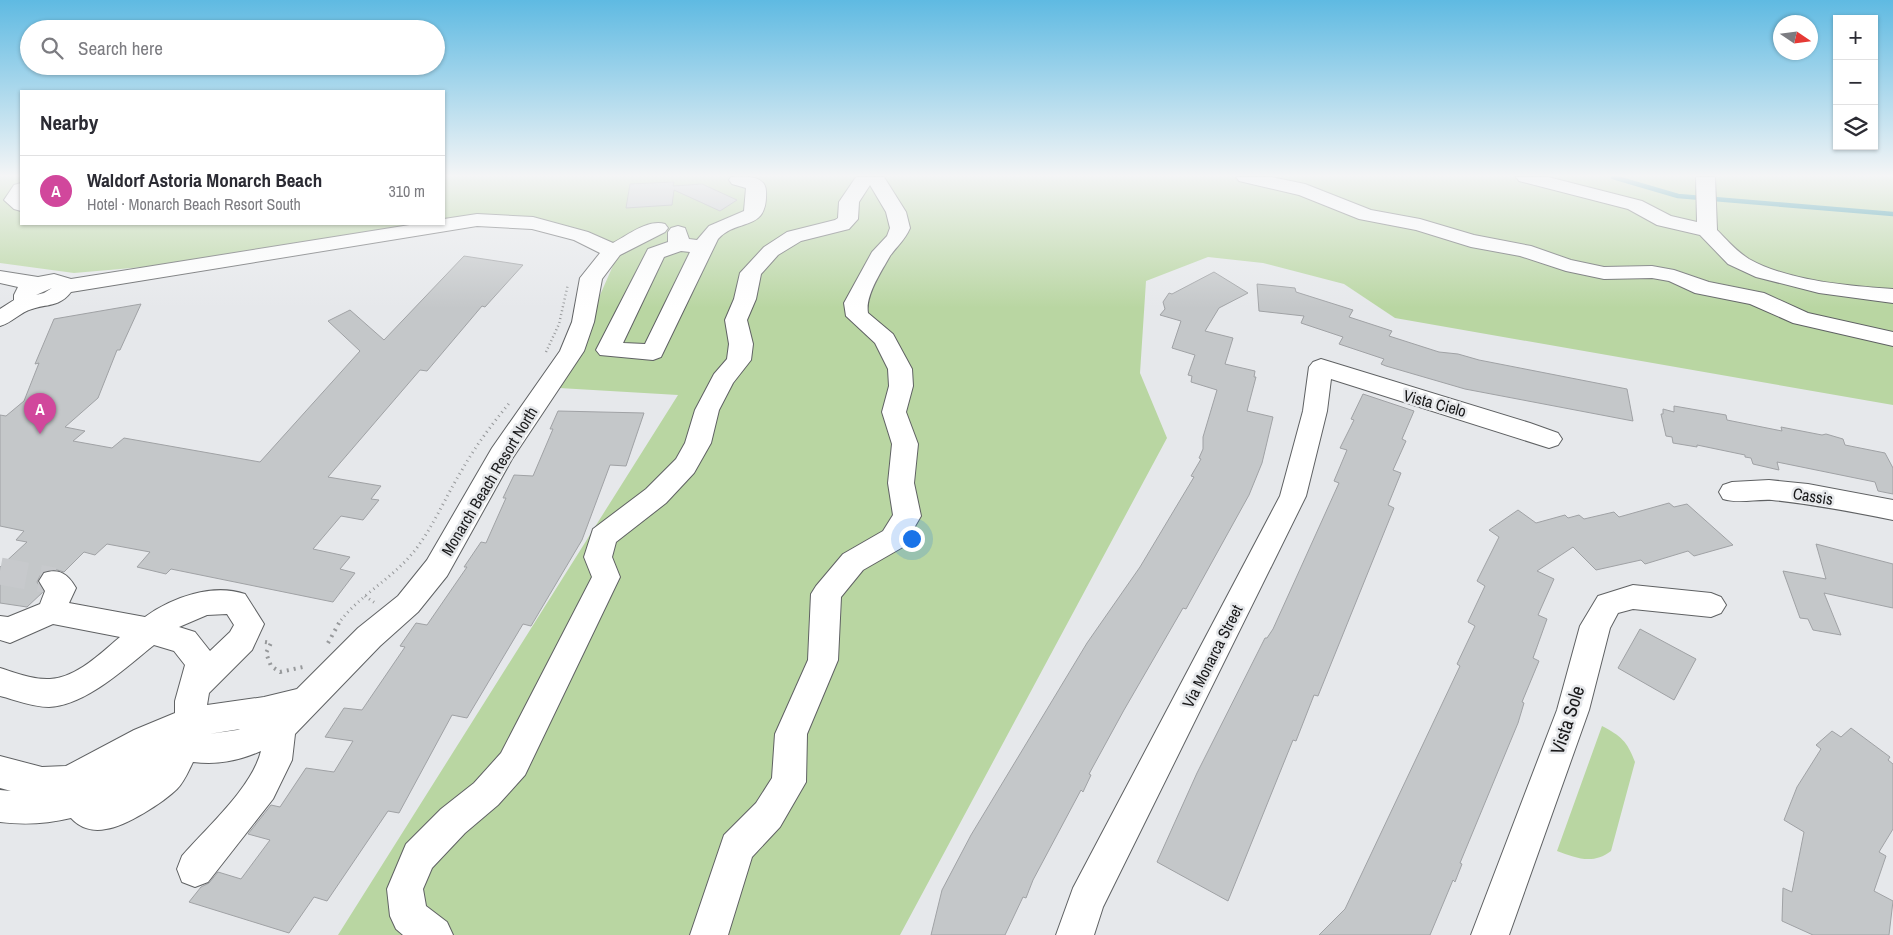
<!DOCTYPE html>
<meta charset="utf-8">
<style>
body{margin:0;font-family:"Archivo Narrow",sans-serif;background:#f2f2f3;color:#2b2b33}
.controls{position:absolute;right:15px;top:15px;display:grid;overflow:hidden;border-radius:0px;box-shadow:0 1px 4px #0004}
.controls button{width:45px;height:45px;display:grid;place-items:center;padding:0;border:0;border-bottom:1px solid #e1e1e2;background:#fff;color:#2b2b33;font:25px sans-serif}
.compass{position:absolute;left:1773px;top:15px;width:45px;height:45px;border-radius:50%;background:#fff;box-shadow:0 1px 4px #0004;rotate:103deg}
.you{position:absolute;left:911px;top:538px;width:18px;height:18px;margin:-12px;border:4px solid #fff;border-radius:50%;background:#1a73e8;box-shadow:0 0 0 8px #1a73e833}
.badge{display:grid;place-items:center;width:32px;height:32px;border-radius:50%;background:#823caf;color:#fff;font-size:16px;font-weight:700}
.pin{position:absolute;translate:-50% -41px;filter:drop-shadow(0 1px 2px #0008)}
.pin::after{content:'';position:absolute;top:26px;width:18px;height:15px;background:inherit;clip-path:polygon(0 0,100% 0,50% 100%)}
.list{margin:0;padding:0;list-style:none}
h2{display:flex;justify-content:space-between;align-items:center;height:65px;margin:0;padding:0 20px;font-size:21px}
h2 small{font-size:16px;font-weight:400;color:#7c7c81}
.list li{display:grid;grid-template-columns:32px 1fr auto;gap:15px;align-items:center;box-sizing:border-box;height:70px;padding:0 20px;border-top:1px solid #e1e1e2}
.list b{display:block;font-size:19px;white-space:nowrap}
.list p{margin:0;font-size:16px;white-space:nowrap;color:#7c7c81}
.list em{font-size:16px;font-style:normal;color:#7c7c81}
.icon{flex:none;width:28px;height:28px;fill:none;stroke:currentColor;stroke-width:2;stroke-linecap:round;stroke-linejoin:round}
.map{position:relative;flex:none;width:1893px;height:935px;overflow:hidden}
.search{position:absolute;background:#fff;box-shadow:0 1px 4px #0004;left:20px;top:20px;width:425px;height:55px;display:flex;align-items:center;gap:12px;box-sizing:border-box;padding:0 18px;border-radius:28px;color:#7c7c81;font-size:19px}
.panel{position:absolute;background:#fff;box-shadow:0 1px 4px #0004;left:20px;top:90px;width:425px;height:135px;border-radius:0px}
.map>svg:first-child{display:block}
</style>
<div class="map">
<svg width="1893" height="935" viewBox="0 0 1893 935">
<rect width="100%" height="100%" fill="#e6e8eb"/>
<path fill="#b9d6a2" d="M 0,177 L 21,177 L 21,224 L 444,224 L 444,177 L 1893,177 L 1893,405 L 1395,318 L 1344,284 L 1263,263 L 1208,257 L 1146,281 L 1140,373 L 1167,438 L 900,935 L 338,935 L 678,395 L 559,388 L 619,252 L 576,228 L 524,217 L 283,255 L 74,273 L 0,263 Z
M 1602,726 C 1621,736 1627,741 1635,762 L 1611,851 C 1593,865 1576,858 1557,851 Z"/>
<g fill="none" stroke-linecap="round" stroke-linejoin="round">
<path stroke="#2a8f9f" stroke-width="4.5" d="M 1613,177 L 1678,196 L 1893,214"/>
</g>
<path fill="#c4c7c9" stroke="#a0a2a5" d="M 674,182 L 673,186 L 702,184 L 737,200 L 720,211 L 674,190 L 672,205 L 626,208 L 630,184 Z
M 464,256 L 523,265 L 485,307 L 482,306 L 427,371 L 420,370 L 328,477 L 381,486 L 371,499 L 379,500 L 363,520 L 341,516 L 313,549 L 350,557 L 340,569 L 355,573 L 333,602 L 171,569 L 166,574 L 137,567 L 150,552 L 107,544 L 95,555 L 84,552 L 64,572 L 54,569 L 42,572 L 37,582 L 43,592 L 27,607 L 0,603 L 0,567 L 27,542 L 16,540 L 24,531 L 0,526 L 0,415 L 6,416 L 24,401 L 39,363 L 35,364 L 54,319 L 141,304 L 120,350 L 117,350 L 98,398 L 65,427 L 85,431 L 73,441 L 112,448 L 124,438 L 260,462 L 360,351 L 328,321 L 350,310 L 384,340 Z
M 1214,272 L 1248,293 L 1219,308 L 1205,331 L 1233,338 L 1225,364 L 1255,371 L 1254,377 L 1256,377 L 1247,411 L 1273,417 L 1262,463 L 1249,495 L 1186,609 L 1183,608 L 1124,710 L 1089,774 L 1091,775 L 1083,792 L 1081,790 L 1033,880 L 1026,898 L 1023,897 L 1005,935 L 931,935 L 942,890 L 971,835 L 1087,643 L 1140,567 L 1194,477 L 1191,476 L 1201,459 L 1199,458 L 1203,449 L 1203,437 L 1217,390 L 1191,382 L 1192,376 L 1188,375 L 1195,355 L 1172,348 L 1181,321 L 1160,315 L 1165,309 L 1163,302 L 1169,293 L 1172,294 Z
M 1257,284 L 1295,288 L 1296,292 L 1353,310 L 1349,317 L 1392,331 L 1389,336 L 1439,352 L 1458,354 L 1479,360 L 1627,389 L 1633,421 L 1465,389 L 1386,366 L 1381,364 L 1384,359 L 1339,344 L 1343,337 L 1301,323 L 1304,316 L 1259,311 Z
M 1363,394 L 1414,411 L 1402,439 L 1406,441 L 1393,470 L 1401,473 L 1388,505 L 1394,508 L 1318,696 L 1314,695 L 1296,741 L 1293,740 L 1228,901 L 1157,862 L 1197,773 L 1265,638 L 1267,638 L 1273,629 L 1339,483 L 1334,481 L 1347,450 L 1340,448 L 1354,420 L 1351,419 Z
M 1674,406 L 1726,415 L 1727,420 L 1782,431 L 1781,427 L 1822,435 L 1826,434 L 1843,439 L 1845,445 L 1885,453 L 1893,468 L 1893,494 L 1878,491 L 1875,482 L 1777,462 L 1779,470 L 1753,464 L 1751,458 L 1745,457 L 1745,455 L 1697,445 L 1697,447 L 1673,443 L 1672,437 L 1666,436 L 1661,414 L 1663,414 L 1663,409 L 1674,412 Z
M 558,411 L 644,413 L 626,466 L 610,465 L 582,540 L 531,626 L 523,624 L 467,718 L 452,715 L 399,813 L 388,811 L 327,901 L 314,897 L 289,933 L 189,902 L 201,887 L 209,883 L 218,872 L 241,879 L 270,840 L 248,834 L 271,805 L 280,807 L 306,768 L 334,772 L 353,741 L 325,737 L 344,708 L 362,710 L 405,647 L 400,646 L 416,623 L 427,625 L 467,567 L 464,567 L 481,542 L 486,543 L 506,498 L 503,498 L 514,475 L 533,476 L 553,429 L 550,429 Z
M 1669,503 L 1674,507 L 1687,504 L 1733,545 L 1694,556 L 1688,551 L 1645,564 L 1641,560 L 1596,570 L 1573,547 L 1537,571 L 1554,579 L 1538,615 L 1547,619 L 1533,658 L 1539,661 L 1522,702 L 1524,703 L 1518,723 L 1460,863 L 1462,864 L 1455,882 L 1453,880 L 1430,935 L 1319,935 L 1345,909 L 1460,666 L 1457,664 L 1475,626 L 1468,622 L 1485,586 L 1477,581 L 1499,537 L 1489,530 L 1518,510 L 1536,523 L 1565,515 L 1568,518 L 1579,515 L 1584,519 L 1614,512 L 1619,517 Z
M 1816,544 L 1893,564 L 1893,608 L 1824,593 L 1841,635 L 1813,630 L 1808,619 L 1800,618 L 1783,571 L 1826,579 Z
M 1640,629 L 1696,659 L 1674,700 L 1618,668 Z
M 1851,728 L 1890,757 L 1888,760 L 1893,764 L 1893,829 L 1879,852 L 1886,856 L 1874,891 L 1893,901 L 1889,935 L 1813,935 L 1782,921 L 1783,888 L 1792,892 L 1804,832 L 1784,820 L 1797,787 L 1821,749 L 1816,745 L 1832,731 L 1841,737 Z"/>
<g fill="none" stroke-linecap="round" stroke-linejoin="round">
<path stroke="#c7c9cc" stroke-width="27" stroke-dasharray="27 13" stroke-linecap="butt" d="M 0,571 L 54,581"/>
<defs>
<path id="minor" d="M 731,177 C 743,177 765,174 766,191 C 768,233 738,217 718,239 L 661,357 L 653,360 L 600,355 L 596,350 L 648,249 L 668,242 L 668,232 L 671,228 L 678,226 L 685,228 L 689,239 L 697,240 L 709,226 L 744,211 L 746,188 L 732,184 L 729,180 ZM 681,251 L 690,252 L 645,344 L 623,343 L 664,257 Z
M 856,177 L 884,177 L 906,212 L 910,228 C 905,240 897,246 890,256 C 881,272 865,296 868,313 L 893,334 L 912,369 L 913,386 L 906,412 L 918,444 L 914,483 L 921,516 L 903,547 L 863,570 L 841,597 L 838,660 L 807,734 L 806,782 L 780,827 L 752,857 L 728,935 L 690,935 L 724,835 L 756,803 L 772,778 L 775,734 L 808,660 L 811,594 L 816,586 L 843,554 L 883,531 L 893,515 L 888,483 L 892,444 L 882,412 L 889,386 L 888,369 L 875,343 L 846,316 L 844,303 L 872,252 L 887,236 L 890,228 L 886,212 L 870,185 L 859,202 L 858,219 L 849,229 L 801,241 L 778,255 L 761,274 L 756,299 L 747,320 L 753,344 L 751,360 L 733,383 L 719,410 L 711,443 L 694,473 L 666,503 L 616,542 L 612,557 L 620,577 L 525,775 L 498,805 L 465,833 L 432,868 L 423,889 L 426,906 L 447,922 L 453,935 L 403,935 L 396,929 L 390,916 L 387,889 L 406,844 L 441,809 L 474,783 L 501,753 L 592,577 L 584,557 L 593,529 L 646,489 L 676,459 L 685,443 L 695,410 L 714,374 L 727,359 L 729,344 L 725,320 L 734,299 L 740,273 L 764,247 L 787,232 L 835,220 L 838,218 L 839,202 Z
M 1236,177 L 1271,177 L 1305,184 L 1371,210 L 1420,219 L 1474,235 L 1531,246 L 1571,260 L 1604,267 L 1652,266 L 1674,270 L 1709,282 L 1764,293 L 1808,313 L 1893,332 L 1893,346 L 1793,323 L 1750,304 L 1695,293 L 1669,281 L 1652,278 L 1604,279 L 1566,271 L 1520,256 L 1471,247 L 1416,230 L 1359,219 L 1299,195 L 1239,181 Z
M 1516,177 L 1548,177 L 1642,201 L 1671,216 L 1697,222 L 1696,177 L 1715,177 L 1717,230 C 1727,240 1736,251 1749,259 C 1788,281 1849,286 1893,289 L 1893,303 L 1819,293 L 1756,277 L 1728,264 L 1700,235 L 1657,225 L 1628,209 L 1519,181 Z
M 21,183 L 21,211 L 14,209 L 4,200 L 14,185 Z
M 477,214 L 533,217 L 588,232 L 613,243 C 628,235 648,219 665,224 L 668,228 L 665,232 L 620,255 L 602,279 L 594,322 L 584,351 L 512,459 L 447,576 L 418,612 L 380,646 L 295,734 L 292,760 L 273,799 L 208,882 L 195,887 L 182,882 L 177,869 L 182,856 C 206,828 252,788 261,751 C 238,761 218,765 193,762 C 189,770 184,782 177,789 C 164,802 125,827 106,829 C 93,832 80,828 71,818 C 46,824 25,825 0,822 L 0,790 L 11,791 L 0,788 L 0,756 L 42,767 L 66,766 L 134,730 L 175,713 L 175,701 L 185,665 L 174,651 L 154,645 C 126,667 87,705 49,707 C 32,707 16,700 0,696 L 0,668 C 16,673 33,680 50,679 C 76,678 101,653 120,637 L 53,624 L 10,643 L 0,640 L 0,616 L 8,617 L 40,604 L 45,591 L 39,581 L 44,573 C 59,568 68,574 76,588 L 69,603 L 145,617 C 172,597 213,583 245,594 L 264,624 L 252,650 L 209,693 L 207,705 L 264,697 L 297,689 L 358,628 L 398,596 L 427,560 L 492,448 L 560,351 L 572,322 L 580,278 L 600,253 L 574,240 L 532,229 L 477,226 L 71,292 C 60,307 46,304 32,309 C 20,312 12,323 0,326 L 0,309 L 14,300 L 14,295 L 18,287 L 0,283 L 0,271 L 38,277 L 54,274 L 71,279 L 416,224 L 444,224 L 444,219 ZM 52,288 L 44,293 L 36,295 ZM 227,614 L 234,625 L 230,632 L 210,651 L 195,632 L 179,627 L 207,615 ZM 240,729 L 237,730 L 209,734 Z
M 1321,359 L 1530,423 L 1558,433 L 1562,439 L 1558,445 L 1549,448 L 1331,379 L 1327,411 L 1306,496 L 1103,907 L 1094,935 L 1056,935 L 1073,888 L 1280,496 L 1303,411 L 1309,367 L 1313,362 Z
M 1769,480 L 1808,484 L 1893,500 L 1893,520 C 1853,512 1813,504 1772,500 C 1755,499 1739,504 1723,499 L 1719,492 L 1723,485 L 1732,482 Z
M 1633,585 L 1711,593 L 1721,597 L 1726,605 L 1721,613 L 1711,617 L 1633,609 L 1618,613 L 1610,628 L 1589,710 L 1509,935 L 1471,935 L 1557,710 L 1580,626 L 1598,596 Z"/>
</defs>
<use href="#minor" stroke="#5f6163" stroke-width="2"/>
<path stroke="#97999b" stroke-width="2.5" stroke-dasharray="1 3" stroke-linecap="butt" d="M 546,352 L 559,324 L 568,284"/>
<path stroke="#97999b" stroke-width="3" stroke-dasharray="1 4" stroke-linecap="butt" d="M 365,596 L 375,603
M 338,624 C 359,595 394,578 416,549 C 434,525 446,496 462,470 C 476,445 493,423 511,401"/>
<path stroke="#97999b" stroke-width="4" stroke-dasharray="2 5" stroke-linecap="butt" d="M 265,642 L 271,643 L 266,653 L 271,666 L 280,672 L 303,667
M 328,643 L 339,623"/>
<use href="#minor" fill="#fff" fill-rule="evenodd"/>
</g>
<linearGradient id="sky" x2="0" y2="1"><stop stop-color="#5fbae2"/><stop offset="0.57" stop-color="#f4f5f6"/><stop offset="1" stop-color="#f4f5f6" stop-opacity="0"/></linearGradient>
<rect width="1893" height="308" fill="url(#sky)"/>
<g text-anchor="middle" stroke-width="5" stroke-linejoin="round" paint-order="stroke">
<g font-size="16" fill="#19191a" stroke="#e6e8eb">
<text transform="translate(1435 403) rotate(15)" y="6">Vista Cielo</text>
<text transform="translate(489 481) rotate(-59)" y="6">Monarch Beach Resort North</text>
<text transform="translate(1813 496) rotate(9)" y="6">Cassis</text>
<text transform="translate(1212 656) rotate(-63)" y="6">Via Monarca Street</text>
</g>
<g font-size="19" fill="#19191a" stroke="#e6e8eb">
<text transform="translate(1567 720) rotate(-72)" y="7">Vista Sole</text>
</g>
</g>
</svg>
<div class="controls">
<button>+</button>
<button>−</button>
<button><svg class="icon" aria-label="layers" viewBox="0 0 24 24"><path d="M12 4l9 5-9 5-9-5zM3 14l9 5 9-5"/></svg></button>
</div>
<svg class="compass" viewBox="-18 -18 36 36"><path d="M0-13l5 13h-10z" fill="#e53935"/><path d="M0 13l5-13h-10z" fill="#7c7c81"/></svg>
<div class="you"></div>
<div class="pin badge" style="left:40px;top:434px;background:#d1479c">A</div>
<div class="search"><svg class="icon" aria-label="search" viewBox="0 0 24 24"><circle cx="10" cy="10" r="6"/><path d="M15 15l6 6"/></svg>Search here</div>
<section class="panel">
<h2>Nearby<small></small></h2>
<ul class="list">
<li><span class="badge" style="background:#d1479c">A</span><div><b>Waldorf Astoria Monarch Beach</b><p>Hotel · Monarch Beach Resort South</p></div><em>310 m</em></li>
</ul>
</section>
</div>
